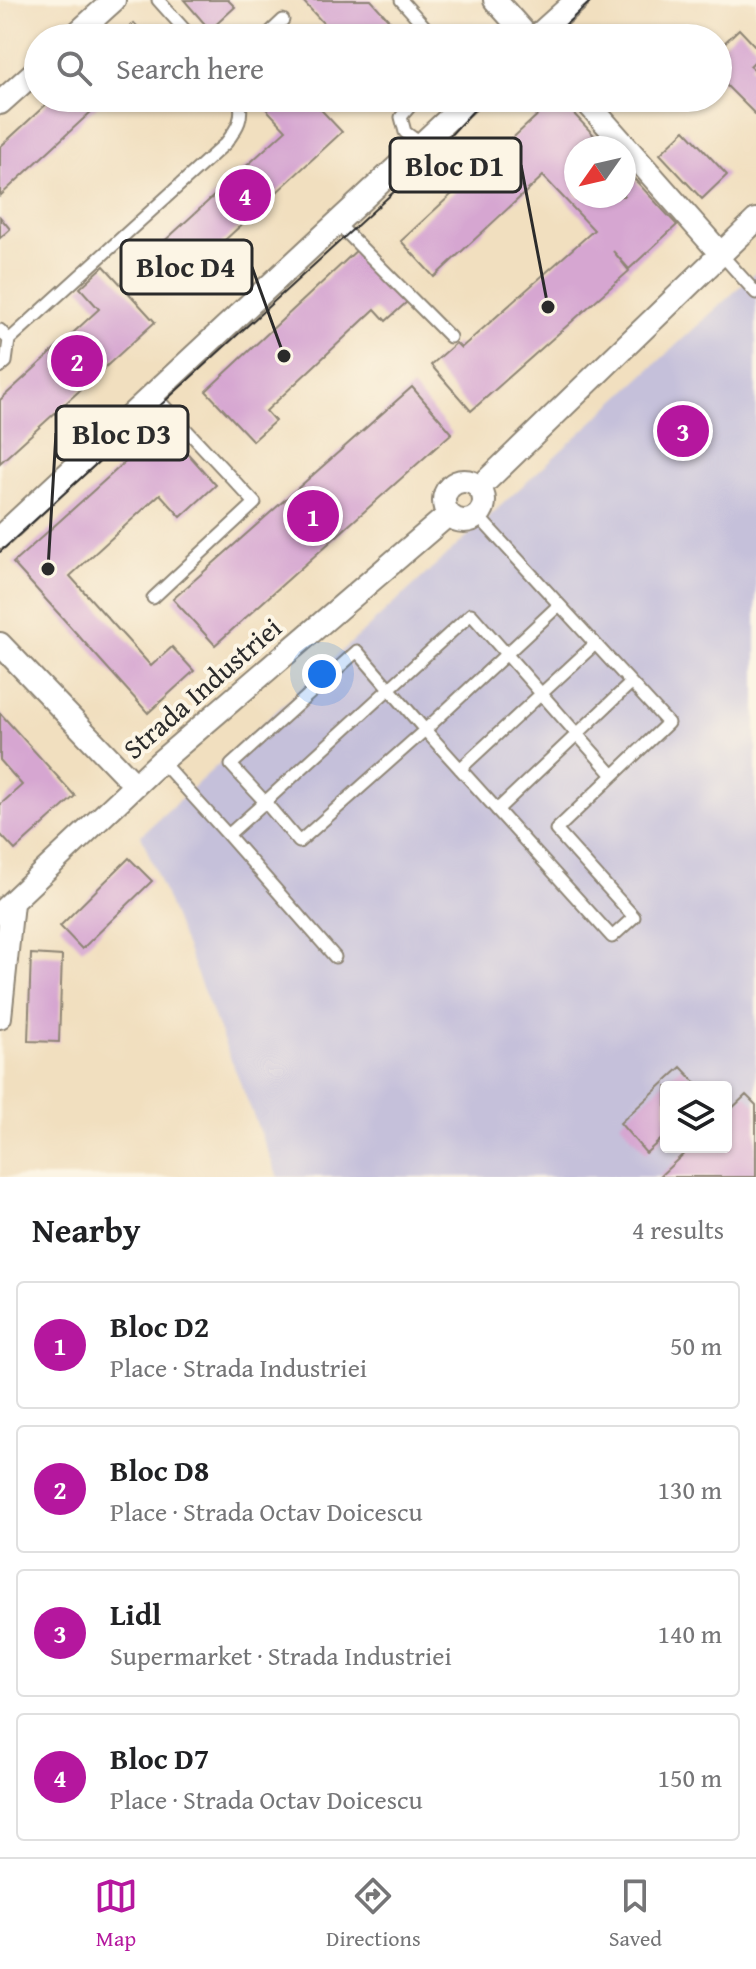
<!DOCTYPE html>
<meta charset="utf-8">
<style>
body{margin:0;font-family:"Gentium Book Plus",serif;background:#f2f2f2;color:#202124}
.controls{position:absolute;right:24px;bottom:24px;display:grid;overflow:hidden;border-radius:8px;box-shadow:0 2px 6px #0004}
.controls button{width:72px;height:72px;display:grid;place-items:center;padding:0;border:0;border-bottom:2px solid #e0e0e0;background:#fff;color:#202124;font:40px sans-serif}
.compass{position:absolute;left:564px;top:136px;width:72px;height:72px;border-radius:50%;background:#fff;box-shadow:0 2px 6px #0004;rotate:236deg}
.you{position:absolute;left:322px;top:674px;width:28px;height:28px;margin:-20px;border:6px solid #fff;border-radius:50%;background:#1a73e8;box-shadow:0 0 0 12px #1a73e833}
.badge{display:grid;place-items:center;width:52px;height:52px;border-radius:50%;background:#b5179e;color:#fff;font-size:26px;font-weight:700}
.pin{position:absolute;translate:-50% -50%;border:4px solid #fff;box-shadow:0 2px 8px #0006}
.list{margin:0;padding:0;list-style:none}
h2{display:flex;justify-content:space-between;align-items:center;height:104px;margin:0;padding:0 32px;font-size:34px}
h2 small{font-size:26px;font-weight:400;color:#757577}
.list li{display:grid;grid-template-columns:52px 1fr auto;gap:24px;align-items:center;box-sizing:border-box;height:128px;margin:0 16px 16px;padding:0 16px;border:2px solid #e0e0e0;border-radius:8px}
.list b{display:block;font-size:30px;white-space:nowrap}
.list p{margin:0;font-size:26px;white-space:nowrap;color:#757577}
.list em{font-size:26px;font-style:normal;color:#757577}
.icon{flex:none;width:44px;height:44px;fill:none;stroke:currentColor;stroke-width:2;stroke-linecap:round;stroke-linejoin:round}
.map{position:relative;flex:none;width:756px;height:1177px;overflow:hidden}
.search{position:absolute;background:#fff;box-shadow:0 2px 6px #0004;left:24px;right:24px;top:24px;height:88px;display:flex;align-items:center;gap:20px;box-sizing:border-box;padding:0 28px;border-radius:44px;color:#757577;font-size:30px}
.sheet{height:680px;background:#fff}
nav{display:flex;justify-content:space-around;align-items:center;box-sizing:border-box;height:112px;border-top:2px solid #e0e0e0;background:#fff;font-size:22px;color:#757577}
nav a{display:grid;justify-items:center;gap:4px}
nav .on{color:#b5179e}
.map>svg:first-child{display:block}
</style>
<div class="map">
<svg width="756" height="1177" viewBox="0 0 756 1177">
<rect width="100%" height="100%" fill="#fcf5e5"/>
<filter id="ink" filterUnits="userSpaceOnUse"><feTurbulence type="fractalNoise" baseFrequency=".0125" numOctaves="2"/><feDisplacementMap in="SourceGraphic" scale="16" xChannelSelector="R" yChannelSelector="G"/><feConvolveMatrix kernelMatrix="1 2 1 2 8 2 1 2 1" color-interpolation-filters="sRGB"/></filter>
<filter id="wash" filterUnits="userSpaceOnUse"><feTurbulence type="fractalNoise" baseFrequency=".006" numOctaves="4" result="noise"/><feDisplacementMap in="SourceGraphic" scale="32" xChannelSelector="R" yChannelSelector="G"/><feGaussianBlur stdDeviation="1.8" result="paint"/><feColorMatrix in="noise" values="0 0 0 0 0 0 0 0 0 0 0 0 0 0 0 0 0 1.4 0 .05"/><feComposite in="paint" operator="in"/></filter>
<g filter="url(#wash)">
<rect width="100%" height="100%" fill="#f1dfbf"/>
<path fill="#c5c0da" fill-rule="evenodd" d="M 756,272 L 756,1177 L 278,1177 L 141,835 ZM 666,1087 L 726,1087 L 726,1147 L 666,1147 Z"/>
<g id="blocks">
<path fill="#d6a6d1" d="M 184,0 L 228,0 L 235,7 L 210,30 Z
M 302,0 L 371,0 L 405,38 L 351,38 L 342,28 L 334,35 Z
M 134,23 L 148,38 L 118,38 Z
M 739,29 L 756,47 L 756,60 L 750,66 L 756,71 L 756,115 L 718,77 L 718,49 Z
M 53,98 L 106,98 L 0,196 L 0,147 Z
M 256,98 L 310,98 L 342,132 L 174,287 L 147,257 L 286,130 Z
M 556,98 L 559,98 L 606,148 L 576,148 L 576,196 L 624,196 L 624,168 L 677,225 L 629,269 L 613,251 L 629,271 L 471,411 L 431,365 L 456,343 L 461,348 L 594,230 L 543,176 L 434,277 L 401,241 Z
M 685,130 L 727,175 L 702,199 L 660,154 Z
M 0,217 L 10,229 L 0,238 Z
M 359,248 L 408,301 L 386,321 L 375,309 L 266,411 L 275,421 L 253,441 L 206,391 Z
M 104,266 L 155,322 L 0,463 L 0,400 L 99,309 L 80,288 Z
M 412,387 L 452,433 L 215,645 L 173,599 Z
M 164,427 L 216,485 L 181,517 L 160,494 L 70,576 L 151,666 L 172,647 L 194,671 L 148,713 L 13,563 Z
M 0,713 L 75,796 L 15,850 L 0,834 L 0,805 L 22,785 L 0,760 Z
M 129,858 L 152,881 L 82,949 L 60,926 Z
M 31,954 L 62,956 L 59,1042 L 28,1041 Z
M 681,1067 L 700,1087 L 666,1087 L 666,1135 L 646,1153 L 620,1123 Z
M 746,1095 L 756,1105 L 756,1177 L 659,1177 L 691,1147 L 726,1147 L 726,1114 Z"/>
</g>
</g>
<g filter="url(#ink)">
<use href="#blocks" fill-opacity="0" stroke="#8e8575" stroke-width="2"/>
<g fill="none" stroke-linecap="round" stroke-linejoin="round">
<defs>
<path id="lane" d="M 158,0 L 192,38
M 401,0 L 435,38
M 264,38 L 283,20
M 417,98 L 401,117 L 405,132 L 421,144
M 337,223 L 450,337
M 720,253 L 756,293
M 0,330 L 9,340 L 226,143 C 238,127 244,118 239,98
M 0,367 L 6,362 L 9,340
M 153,598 L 255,503 L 153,394
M 559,605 L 425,730 L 357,651 L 231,765 L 265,802 L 471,614 L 613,775
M 161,761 L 228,835 L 265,802 L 299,842 L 425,730 L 612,937 L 634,917 L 556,830 L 668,723 L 478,516
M 460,769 L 595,644
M 497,810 L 631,683
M 228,835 L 335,957"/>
<path id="street" d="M 495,0 L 529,38
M 72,38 L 114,0
M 535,38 L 577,0
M 583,98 L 720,253
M 0,103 L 38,69
M444 501a20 20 0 1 1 40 0a20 20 0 1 1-40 0Z
M 480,487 L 756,220
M 0,537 L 471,98
M 0,644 L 135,785
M 0,913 L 161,761 L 449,514
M 0,1017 L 12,903"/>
</defs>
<use href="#lane" stroke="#8e8575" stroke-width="15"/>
<use href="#street" stroke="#8e8575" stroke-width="26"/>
<use href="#lane" stroke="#fff" stroke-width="11"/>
<use href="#street" stroke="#fff" stroke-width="22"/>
<path stroke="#2b2b2b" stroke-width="2" d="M 551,38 L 592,0
M 0,552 L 420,168 C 443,145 463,120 486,98"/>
</g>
</g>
<g text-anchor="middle" stroke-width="8" stroke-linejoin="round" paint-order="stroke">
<g font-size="28" fill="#2b2b2b" stroke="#fcf5e5">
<text transform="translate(202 688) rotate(-41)" y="10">Strada Industriei</text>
</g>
</g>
<path fill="none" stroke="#2b2b2b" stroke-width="3" d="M548 307L521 165M284 356L252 267M48 569L56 433"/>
<g fill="#2b2b2b" stroke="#fcf5e5" stroke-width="3">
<circle cx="548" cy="307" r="8"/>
<circle cx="284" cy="356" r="8"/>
<circle cx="48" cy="569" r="8"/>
</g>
<g fill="#fcf5e5" stroke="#2b2b2b" stroke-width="3">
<rect x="390" y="138" width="131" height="54" rx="8"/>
<rect x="121" y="240" width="131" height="54" rx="8"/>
<rect x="56" y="406" width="132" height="54" rx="8"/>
</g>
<g font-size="30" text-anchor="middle" font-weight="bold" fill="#2b2b2b">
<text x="455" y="176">Bloc D1</text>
<text x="186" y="277">Bloc D4</text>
<text x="122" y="444">Bloc D3</text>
</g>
</svg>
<div class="controls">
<button><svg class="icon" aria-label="layers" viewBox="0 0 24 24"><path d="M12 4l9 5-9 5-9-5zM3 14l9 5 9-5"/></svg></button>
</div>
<svg class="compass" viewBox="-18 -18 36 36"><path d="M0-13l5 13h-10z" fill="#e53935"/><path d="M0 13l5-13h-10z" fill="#757577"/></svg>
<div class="you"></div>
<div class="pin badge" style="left:313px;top:516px">1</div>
<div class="pin badge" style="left:77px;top:361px">2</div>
<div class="pin badge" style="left:683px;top:431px">3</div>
<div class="pin badge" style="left:245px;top:195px">4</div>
<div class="search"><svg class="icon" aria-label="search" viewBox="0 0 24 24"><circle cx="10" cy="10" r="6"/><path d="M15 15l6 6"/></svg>Search here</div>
</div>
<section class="sheet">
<h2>Nearby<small>4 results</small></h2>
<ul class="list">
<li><span class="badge">1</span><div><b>Bloc D2</b><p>Place · Strada Industriei</p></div><em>50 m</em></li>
<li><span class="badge">2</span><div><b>Bloc D8</b><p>Place · Strada Octav Doicescu</p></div><em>130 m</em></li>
<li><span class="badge">3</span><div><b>Lidl</b><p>Supermarket · Strada Industriei</p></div><em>140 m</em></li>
<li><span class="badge">4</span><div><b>Bloc D7</b><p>Place · Strada Octav Doicescu</p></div><em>150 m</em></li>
</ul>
</section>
<nav>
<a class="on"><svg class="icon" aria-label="map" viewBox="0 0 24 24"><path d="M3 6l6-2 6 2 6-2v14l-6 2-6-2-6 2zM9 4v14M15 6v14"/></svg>Map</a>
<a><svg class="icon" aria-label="directions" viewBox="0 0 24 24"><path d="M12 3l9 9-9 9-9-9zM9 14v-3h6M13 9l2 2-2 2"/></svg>Directions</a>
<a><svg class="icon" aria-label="saved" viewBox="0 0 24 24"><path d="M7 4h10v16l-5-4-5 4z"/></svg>Saved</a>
</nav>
